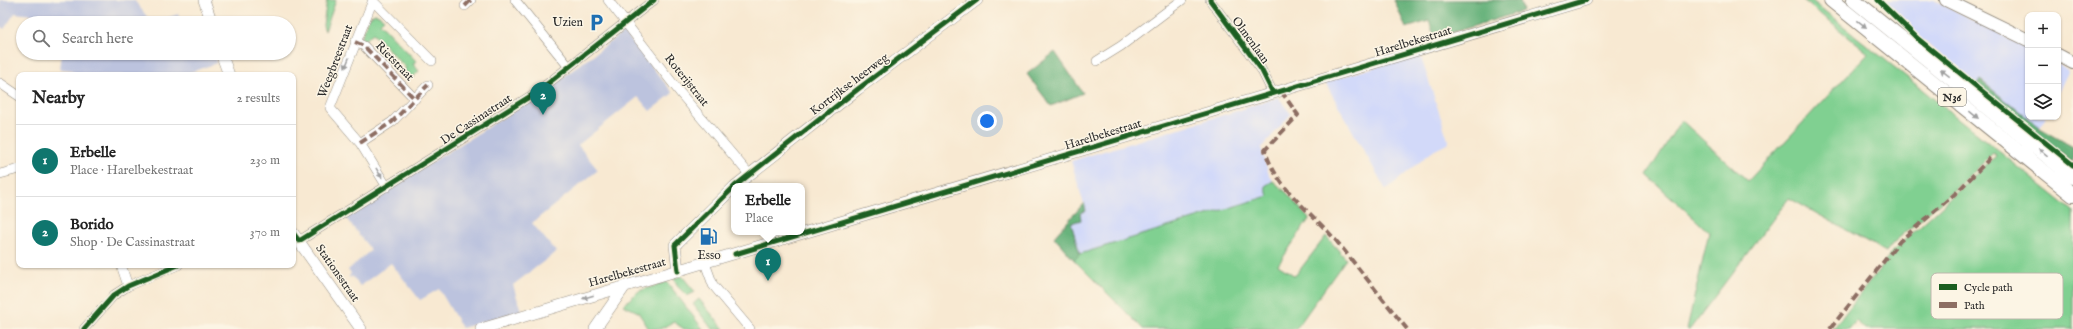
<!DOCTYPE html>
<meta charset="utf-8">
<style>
body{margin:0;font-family:"IM FELL English",serif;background:#f6f6f6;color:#222}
.controls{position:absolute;right:12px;top:12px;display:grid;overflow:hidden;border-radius:8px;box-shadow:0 1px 3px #0004}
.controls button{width:36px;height:36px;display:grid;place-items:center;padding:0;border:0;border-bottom:1px solid #e0e0e0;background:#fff;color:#222;font:20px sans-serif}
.you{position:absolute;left:987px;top:121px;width:14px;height:14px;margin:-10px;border:3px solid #fff;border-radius:50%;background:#1a73e8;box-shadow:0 0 0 6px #1a73e833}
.badge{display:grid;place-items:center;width:26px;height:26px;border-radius:50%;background:#0f766e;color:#fff;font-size:13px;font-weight:700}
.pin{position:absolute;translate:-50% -33px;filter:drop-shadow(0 1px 2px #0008)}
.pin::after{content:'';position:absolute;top:21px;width:14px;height:12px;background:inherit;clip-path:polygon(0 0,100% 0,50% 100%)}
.popup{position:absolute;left:731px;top:183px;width:74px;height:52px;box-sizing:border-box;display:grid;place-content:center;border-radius:8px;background:#fff;filter:drop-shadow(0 1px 3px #0005);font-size:13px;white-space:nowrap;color:#767676}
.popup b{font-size:15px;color:#222}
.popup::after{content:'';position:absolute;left:50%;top:100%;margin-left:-8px;border:8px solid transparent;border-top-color:#fff}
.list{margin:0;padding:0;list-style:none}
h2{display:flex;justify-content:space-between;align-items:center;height:52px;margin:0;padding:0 16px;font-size:17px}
h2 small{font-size:13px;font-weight:400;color:#767676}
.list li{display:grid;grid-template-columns:26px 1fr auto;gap:12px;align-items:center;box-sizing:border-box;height:72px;padding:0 16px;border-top:1px solid #e0e0e0}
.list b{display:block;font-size:15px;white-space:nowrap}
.list p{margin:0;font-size:13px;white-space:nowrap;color:#767676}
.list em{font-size:13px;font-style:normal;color:#767676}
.icon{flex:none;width:22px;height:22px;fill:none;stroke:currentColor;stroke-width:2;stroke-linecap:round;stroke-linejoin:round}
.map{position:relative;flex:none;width:2073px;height:329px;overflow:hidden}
.search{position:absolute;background:#fff;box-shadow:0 1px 3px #0004;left:16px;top:16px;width:280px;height:44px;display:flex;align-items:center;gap:10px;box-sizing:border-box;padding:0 14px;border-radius:22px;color:#767676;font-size:15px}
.panel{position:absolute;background:#fff;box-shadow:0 1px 3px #0004;left:16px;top:72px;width:280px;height:196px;border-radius:8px}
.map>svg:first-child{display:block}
</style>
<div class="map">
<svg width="2073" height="329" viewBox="0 0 2073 329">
<rect width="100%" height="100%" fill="#fcf5e5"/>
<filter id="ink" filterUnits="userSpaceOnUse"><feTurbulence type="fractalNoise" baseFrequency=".025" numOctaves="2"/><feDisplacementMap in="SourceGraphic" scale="8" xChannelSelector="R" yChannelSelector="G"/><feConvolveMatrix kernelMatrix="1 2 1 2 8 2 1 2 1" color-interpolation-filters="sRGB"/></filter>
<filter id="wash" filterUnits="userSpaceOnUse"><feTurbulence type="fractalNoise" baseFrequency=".012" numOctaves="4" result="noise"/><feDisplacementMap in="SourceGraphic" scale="16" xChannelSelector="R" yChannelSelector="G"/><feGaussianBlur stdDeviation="0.9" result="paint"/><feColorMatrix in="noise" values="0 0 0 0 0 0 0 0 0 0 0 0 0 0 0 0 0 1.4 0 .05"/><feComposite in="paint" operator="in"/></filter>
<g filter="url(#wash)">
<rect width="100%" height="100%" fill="#f8e9d2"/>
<path fill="#d2d9f9" d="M 1880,0 L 1934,0 L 2028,48 L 2028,117 L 2046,117 L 2040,128 L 1981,80 L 1977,85 L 1920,38 Z
M 1420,54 L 1449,143 L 1433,151 L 1386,190 L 1325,82 Z
M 2058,64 L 2069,70 L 2058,93 Z
M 1278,97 L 1291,114 L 1261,148 L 1269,175 L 1273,181 L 1265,186 L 1268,196 L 1080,254 L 1071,223 L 1081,220 L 1080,213 L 1086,211 L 1071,161 L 1240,110 Z"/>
<path fill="#bcc3de" d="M 0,0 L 134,0 L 152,23 L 178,14 L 181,23 L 49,23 L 49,17 L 15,13 L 4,29 L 0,26 Z
M 624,32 L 673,93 L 650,111 L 638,97 L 578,145 L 598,170 L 532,223 L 556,252 L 513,285 L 521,311 L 462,328 L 439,289 L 420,300 L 391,263 L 360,286 L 352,276 L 350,278 L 349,276 L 351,274 L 348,270 L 371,250 L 345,217 L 539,95 Z
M 62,53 L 214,53 L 217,63 L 188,73 L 189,75 L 77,75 L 72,70 L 60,69 Z"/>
<path fill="#80d091" stroke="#567e5e" d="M 327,0 L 336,0 L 325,31 L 323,25 Z
M 1803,0 L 1811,0 L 2073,211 L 2073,329 L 1865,329 L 1856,321 L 1849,329 L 1833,329 L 1895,249 L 1996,156 L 1993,153 L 1965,181 L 1893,243 L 1886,252 L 1789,198 L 1690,329 L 1687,329 L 1709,232 L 1647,175 L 1681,120 L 1748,181 L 1868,53 Z
M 375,14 L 379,15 L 384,19 L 380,23 L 416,61 L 413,64 L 419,71 L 412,78 L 404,70 L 406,68 L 373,33 L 364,41 L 361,38 L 369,17 Z
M 1273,181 L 1287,193 L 1309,219 L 1278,265 L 1295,276 L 1326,236 L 1346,259 L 1296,329 L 1143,329 L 1074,260 L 1080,254 L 1268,196 L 1265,186 Z
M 682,276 L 695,292 L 687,296 L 678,287 L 674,278 Z
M 667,282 L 703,329 L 684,329 L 674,322 L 660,329 L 649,329 L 638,312 L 623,305 L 639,291 Z
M 699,299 L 724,329 L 712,329 L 693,304 Z"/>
<path fill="#68b27b" stroke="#4a6e53" d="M 1394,0 L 1520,0 L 1523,11 L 1435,38 L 1429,21 L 1406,28 Z
M 1055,52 L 1083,93 L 1051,106 L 1027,74 Z
M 1980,80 L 2040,128 L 2073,147 L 2073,162 L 1977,85 Z
M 1084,203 L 1086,211 L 1080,213 L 1081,220 L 1071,223 L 1080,254 L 1074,260 L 1054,237 Z"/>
</g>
<g filter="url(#ink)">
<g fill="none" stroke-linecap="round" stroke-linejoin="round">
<defs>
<path id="minor" d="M 372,0 L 432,61
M 373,0 L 330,108 L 360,143 L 387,187
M 515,0 L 569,67
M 608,0 L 681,94 L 749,174
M 1210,0 L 1261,69 L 1273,93
M 465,6 L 471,0
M 355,42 L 364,46 L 415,99
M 1097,61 L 1121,46 L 1182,0
M 0,83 L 19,96
M 360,143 L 392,122 L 428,85
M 0,174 L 19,169
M 299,241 L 537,92 L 654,0
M 705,263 L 713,285 L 750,329
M 121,265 L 128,286
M 84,329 L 114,295 L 128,286 L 178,265"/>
<path id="tertiary" d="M 204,0 L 212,23
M 221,53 L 229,75
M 735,186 L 858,89 L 977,0
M 293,233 L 361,329
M 678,271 L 675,245 L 734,187
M 481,329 L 1586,0
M 595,329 L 625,286"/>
<path id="secondary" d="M 1946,0 L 2028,40
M 2058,55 L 2073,63"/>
<path id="primary" d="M 1831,0 L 2073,195
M 1854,0 L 2073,177"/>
</defs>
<use href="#minor" stroke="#928a7e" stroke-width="10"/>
<use href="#tertiary" stroke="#928a7e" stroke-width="12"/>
<use href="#secondary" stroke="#928a7e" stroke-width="14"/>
<use href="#primary" stroke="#928a7e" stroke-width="16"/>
<use href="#minor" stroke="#fff" stroke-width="9"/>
<use href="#tertiary" stroke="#fff" stroke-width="11"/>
<use href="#secondary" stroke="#fff" stroke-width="12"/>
<use href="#primary" stroke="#fff" stroke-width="14"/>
<path stroke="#8d6e63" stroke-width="4" stroke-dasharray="8 4" stroke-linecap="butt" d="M 465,6 L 471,0
M 355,42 L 364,46 L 415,99
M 1281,91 L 1298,115 L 1265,150 C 1276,189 1313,213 1338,243 C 1361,271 1384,301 1407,329
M 360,143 L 392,122 L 428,85
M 1830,329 L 1900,241 L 1957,192 L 1990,158"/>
<defs>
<path id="cycleway" d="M 1210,0 L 1261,69 L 1273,93
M 1878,0 L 1918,39 L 2073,165
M 735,186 L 858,89 L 977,0
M 293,233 L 299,241 L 537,92 L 654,0
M 735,254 L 1586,0
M 678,271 L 675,245 L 734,187
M 84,329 L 114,295 L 128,286 L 178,265"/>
</defs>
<use href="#cycleway" stroke="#fcf5e5" stroke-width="8"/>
<use href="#cycleway" stroke="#1b5e20" stroke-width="5"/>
</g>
<defs><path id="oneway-solid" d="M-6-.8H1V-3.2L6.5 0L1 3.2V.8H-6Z"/></defs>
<g fill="#a0a0a0">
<use href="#oneway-solid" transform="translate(1862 24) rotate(38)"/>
<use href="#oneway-solid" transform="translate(347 63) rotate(112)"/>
<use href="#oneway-solid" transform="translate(1945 73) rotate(-142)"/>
<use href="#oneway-solid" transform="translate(1974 115) rotate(39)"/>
<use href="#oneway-solid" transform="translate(2043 152) rotate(-141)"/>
<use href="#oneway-solid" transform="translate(379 173) rotate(59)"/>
<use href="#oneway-solid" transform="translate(588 297) rotate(163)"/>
</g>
</g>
<defs>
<symbol id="parking-bare" viewBox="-9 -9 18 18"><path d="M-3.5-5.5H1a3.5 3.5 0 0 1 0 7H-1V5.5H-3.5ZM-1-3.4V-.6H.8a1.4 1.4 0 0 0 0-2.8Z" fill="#1f6fb2" stroke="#fcf5e5" stroke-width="2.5" paint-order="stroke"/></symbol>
<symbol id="fuel-bare" viewBox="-9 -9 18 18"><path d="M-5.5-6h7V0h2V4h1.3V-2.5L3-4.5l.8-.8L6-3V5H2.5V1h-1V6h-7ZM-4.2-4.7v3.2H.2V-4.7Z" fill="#1f6fb2" stroke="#fcf5e5" stroke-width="2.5" paint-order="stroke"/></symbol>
</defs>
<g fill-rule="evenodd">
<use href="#parking-bare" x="584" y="10" width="25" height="25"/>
<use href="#fuel-bare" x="696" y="224" width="25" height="25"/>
</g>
<g text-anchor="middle" stroke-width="3" stroke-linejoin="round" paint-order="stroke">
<rect fill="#fcf5e5" stroke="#6a6863" stroke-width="1" x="1938" y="88" width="28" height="18" rx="3"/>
<g font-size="11" font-weight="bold" fill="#2b2b2b">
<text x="1952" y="101">N36</text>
</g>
<g font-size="12" fill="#2b2b2b" stroke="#fcf5e5" text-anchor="end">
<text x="583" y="26">Uzien</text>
<text x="709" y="259" text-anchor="middle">Esso</text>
</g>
<g font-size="12" fill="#2b2b2b" stroke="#fcf5e5">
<text transform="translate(1251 40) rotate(54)" y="4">Olmenlaan</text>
<text transform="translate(1413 41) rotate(-17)" y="4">Harelbekestraat</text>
<text transform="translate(335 61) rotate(-69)" y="4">Weegbreestraat</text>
<text transform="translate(395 61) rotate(46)" y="4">Rietstraat</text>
<text transform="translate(687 80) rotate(51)" y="4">Roterijstraat</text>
<text transform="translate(849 84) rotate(-37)" y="4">Kortrijkse heerweg</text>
<text transform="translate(476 119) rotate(-33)" y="4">De Cassinastraat</text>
<text transform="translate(1103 134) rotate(-17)" y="4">Harelbekestraat</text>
<text transform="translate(627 272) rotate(-16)" y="4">Harelbekestraat</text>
<text transform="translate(338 273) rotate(55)" y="4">Stationsstraat</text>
</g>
</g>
<rect x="1931" y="273" width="132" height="46" rx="6" fill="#fcf5e5" stroke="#bdb8ad" stroke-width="1"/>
<rect x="1939" y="284" width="18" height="6" fill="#1b5e20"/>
<rect x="1939" y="302" width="18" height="6" fill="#8d6e63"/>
<g font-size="11" fill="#2b2b2b">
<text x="1964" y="291">Cycle path</text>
<text x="1964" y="309">Path</text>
</g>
</svg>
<div class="controls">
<button>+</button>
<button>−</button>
<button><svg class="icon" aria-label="layers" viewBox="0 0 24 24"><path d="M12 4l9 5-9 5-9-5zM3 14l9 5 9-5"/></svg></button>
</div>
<div class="you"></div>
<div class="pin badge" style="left:768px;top:281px">1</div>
<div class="popup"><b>Erbelle</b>Place</div>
<div class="pin badge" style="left:543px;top:115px">2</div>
<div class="search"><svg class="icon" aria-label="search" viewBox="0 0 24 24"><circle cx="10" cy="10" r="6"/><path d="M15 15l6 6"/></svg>Search here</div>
<section class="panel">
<h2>Nearby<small>2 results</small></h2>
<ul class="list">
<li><span class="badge">1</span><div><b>Erbelle</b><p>Place · Harelbekestraat</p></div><em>230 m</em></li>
<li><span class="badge">2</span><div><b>Borido</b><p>Shop · De Cassinastraat</p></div><em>370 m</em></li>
</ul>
</section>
</div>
